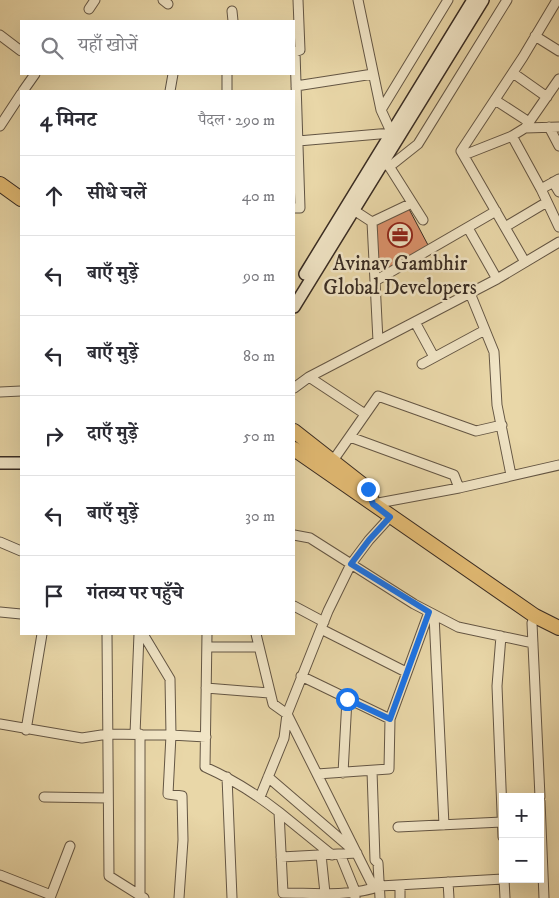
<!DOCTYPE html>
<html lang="hi">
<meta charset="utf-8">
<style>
body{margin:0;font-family:"IM FELL DW Pica","Noto Serif Devanagari",serif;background:#f2f2f3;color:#2b2b33}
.controls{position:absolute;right:15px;bottom:15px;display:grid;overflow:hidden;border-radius:0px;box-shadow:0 5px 20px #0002}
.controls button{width:45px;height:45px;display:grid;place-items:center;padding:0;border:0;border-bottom:1px solid #e1e1e2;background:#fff;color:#2b2b33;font:25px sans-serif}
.stop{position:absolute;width:15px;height:15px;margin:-11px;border:4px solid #1a73e8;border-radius:50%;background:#fff}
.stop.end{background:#1a73e8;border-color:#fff;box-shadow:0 1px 5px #0008}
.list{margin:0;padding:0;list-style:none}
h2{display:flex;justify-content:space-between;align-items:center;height:65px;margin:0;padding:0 20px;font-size:21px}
h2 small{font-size:16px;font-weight:400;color:#7c7c81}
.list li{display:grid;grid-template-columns:32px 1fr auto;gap:15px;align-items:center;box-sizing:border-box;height:80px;padding:0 20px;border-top:1px solid #e1e1e2}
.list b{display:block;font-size:19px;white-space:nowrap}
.list em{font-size:16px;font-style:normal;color:#7c7c81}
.icon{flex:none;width:28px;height:28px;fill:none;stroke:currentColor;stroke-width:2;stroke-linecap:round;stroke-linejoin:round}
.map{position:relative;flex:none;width:559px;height:898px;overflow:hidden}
.search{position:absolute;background:#fff;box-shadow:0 5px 20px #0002;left:20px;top:20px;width:275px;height:55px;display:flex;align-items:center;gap:12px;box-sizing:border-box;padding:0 18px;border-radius:0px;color:#7c7c81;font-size:19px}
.panel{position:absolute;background:#fff;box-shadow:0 5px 20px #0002;left:20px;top:90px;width:275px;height:545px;border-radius:0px}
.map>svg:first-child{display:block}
</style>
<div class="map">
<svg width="559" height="898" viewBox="0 0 559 898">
<rect width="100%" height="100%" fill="#e9d7a8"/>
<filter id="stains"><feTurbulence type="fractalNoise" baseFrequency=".004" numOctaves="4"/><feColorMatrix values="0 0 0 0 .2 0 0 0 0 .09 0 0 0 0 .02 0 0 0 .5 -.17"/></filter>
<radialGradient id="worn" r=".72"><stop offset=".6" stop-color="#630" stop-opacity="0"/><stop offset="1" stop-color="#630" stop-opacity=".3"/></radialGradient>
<path fill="#db916b" stroke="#382b22" d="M 409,209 L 428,245 L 378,276 L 376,225 Z"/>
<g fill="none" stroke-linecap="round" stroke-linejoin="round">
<defs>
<path id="street" d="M 163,0 L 168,4
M 358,0 L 381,110 L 393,136
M 89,9 L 95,0
M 232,11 L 233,21
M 0,35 L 21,51
M 535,36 L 559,51
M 513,73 L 547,97
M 227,74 L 227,91
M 296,86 L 373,74
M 23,91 L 35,74
M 170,91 L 173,74
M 495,100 L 529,122
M 381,110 L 448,0
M 0,126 L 21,94
M 549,127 L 559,146
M 525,128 L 559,127
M 512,136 L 541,189 L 559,227
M 298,141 L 391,133
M 464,155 L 512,136 L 525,128 L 559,79
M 387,163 L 423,220
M 389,167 L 418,144 L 507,0
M 553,182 L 559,192
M 541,189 L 559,179
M 349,207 L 372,222 L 378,341
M 294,208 L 300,208 L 295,52 L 300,50 L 298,0
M 372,222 L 412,203
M 505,227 L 547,202
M 468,228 L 497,279
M 525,262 L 461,151 L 523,57 L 557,0
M 375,281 L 496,211
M 470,293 L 494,352 L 497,405 L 511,475
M 415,322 L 434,357
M 422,364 L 485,330
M 309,377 L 365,414
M 294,388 L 309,377 L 497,279 L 559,242
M 0,392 L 21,391
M 350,437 L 454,475 L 459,488
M 332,462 L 378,396 L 476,431 L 502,425
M 373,504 L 459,488 L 559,465
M 294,535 L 310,538 L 414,604 L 458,627 L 533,643
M 0,542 L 21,551
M 294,606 L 324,622
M 0,612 L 21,614
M 434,615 L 444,825
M 535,616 L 532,623 L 540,797
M 321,629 L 406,672
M 107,634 L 109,876 L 144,898
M 143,634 L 170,679 L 171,735 L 168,794 L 182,796 L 183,840 L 179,898
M 207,634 L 205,767 C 232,779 256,794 279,812 L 283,893 C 314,893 351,897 380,886 L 503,879
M 256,634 L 273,704 L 287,714 L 374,888
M 501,636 L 497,686 L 503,837
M 207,647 L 259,647
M 301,676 L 390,719
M 206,688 L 269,693
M 0,724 L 82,738 L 108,734 L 171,735 L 206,737
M 26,730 L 42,634
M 135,734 L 139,634
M 372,771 L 375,860 L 378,863 L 380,898
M 343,773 L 347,699
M 317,774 L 389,769 L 390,719 L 429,612
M 227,777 L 232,898
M 268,777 L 353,850
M 44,797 L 108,798
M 260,797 L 284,738 L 287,714 L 328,611 L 351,564 L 369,540 L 390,517
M 540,801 L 544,898
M 279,812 L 332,855
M 398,827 L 502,822
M 340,854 L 355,891 L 355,898
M 321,855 L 325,893
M 281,857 L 357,853
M 0,875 L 51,895
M 504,879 L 505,898
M 448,882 L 449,898
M 400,885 L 400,898
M 50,898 L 70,846
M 140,898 L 140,734"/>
<path id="secondary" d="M 305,274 L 473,0
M 294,307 L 483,0
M 0,463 L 21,463"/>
<path id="primary" d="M 0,184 L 21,199
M 294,431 L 368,489 L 372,501
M 294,449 L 535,616 L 559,628"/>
</defs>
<use href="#street" stroke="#645644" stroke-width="11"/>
<use href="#secondary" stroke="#382b22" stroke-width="14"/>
<use href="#primary" stroke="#382b22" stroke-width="16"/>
<use href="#street" stroke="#f1e5c6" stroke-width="9"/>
<use href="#secondary" stroke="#f1e5c6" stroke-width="11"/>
<use href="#primary" stroke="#e4bc74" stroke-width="14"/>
</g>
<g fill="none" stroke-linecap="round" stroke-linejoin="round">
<path stroke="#1a73e8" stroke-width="6" d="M 347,699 L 390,719 L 429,612 L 351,564 L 369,540 L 390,517 L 373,504 L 368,489"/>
</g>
<defs>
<symbol id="office-ring" viewBox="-11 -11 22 22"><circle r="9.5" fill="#f1e5c6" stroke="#8f2418" stroke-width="1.5"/><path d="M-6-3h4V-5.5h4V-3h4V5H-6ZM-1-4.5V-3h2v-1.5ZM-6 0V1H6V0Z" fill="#8f2418"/></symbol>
</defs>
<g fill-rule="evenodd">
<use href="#office-ring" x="386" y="221" width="28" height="28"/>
</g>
<g text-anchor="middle" stroke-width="5" stroke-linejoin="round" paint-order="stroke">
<g font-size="21" fill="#382b22" stroke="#f1e5c6">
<text x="400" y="270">Avinav Gambhir<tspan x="400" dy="24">Global Developers</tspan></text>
</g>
</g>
<rect width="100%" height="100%" filter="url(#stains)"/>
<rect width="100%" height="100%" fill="url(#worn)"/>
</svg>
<div class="controls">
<button>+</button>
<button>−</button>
</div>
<div class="stop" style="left:347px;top:699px"></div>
<div class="stop end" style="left:368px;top:489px"></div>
<div class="search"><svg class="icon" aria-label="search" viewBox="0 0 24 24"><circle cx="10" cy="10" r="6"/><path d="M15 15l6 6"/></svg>यहाँ खोजें</div>
<section class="panel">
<h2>4 मिनट<small>पैदल · 290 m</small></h2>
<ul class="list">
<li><svg class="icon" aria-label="ahead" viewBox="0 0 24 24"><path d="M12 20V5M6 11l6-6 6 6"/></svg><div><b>सीधे चलें</b></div><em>40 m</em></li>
<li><svg class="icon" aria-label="left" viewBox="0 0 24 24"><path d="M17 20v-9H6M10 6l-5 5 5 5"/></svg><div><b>बाएँ मुड़ें</b></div><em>90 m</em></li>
<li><svg class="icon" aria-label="left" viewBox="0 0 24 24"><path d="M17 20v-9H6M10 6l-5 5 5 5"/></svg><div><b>बाएँ मुड़ें</b></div><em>80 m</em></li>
<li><svg class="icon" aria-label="right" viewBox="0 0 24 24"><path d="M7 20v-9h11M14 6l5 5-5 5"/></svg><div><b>दाएँ मुड़ें</b></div><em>50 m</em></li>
<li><svg class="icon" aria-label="left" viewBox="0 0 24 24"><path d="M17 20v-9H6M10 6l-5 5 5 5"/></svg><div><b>बाएँ मुड़ें</b></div><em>30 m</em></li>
<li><svg class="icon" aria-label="arrive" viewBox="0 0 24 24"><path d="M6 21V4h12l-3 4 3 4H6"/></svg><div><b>गंतव्य पर पहुँचे</b></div></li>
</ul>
</section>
</div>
